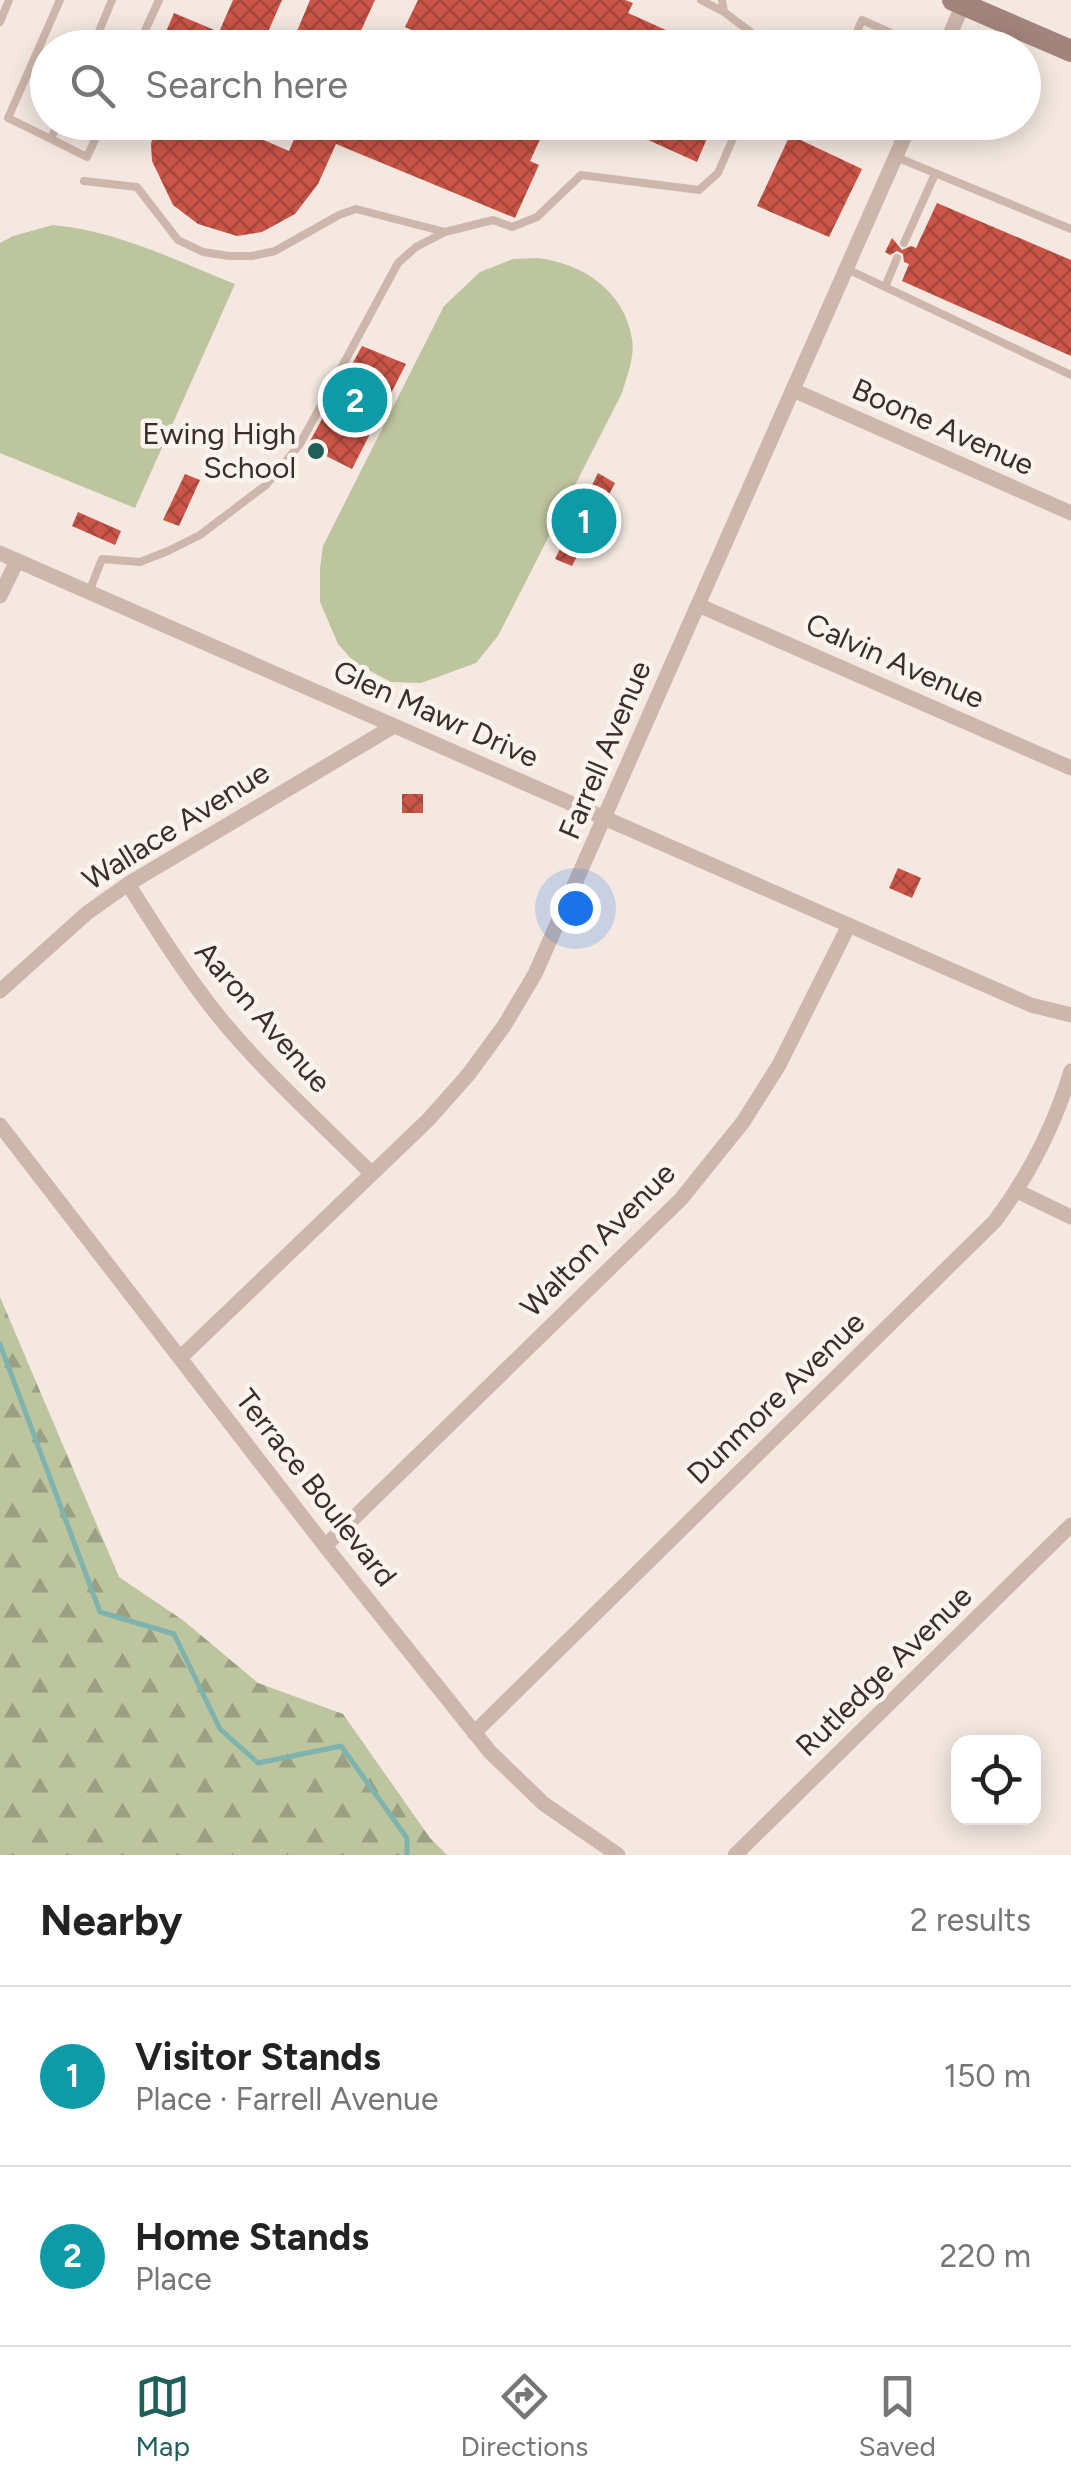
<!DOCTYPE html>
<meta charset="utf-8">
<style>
body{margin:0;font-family:Figtree,sans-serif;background:#f2f2f2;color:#222}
.controls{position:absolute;right:30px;bottom:30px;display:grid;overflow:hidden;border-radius:20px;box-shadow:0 5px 25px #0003}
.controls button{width:90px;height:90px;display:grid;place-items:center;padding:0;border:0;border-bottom:2px solid #e0e0e0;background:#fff;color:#222;font:50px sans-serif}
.you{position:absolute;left:575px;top:908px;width:35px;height:35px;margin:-25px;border:8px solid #fff;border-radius:50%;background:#1a73e8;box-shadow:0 0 0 15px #1a73e833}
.badge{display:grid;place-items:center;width:65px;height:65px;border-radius:50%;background:#1e5f5a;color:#fff;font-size:32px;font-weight:700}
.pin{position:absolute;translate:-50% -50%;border:5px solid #fff;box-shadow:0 2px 10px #0006}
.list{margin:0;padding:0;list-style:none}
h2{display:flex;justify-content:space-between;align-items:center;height:130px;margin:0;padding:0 40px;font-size:42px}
h2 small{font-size:32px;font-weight:400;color:#767676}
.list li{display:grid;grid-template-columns:65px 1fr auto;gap:30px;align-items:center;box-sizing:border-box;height:180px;padding:0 40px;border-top:2px solid #e0e0e0}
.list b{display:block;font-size:38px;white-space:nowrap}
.list p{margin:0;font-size:32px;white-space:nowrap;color:#767676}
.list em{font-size:32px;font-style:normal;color:#767676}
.icon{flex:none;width:55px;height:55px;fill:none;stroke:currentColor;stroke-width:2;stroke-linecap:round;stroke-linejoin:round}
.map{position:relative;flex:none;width:1071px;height:1855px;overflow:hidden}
.search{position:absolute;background:#fff;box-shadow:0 5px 25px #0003;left:30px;right:30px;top:30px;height:110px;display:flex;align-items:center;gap:25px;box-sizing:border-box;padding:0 35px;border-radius:55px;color:#767676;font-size:38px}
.sheet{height:490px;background:#fff}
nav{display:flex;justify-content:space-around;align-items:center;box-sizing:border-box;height:140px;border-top:2px solid #e0e0e0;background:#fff;font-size:28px;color:#767676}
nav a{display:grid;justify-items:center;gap:5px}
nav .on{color:#1e5f5a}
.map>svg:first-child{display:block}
</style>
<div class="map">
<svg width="1071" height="1855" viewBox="0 0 1071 1855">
<defs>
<pattern id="forest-firs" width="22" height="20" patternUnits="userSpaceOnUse" patternTransform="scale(2.5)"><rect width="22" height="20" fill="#bdc59f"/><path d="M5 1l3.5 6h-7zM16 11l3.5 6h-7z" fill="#9ba082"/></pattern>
<pattern id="building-cross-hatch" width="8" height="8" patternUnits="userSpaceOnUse" patternTransform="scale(2.5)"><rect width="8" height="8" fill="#cb5548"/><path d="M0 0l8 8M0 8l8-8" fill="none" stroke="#a6473c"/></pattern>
</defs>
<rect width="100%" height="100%" fill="#f4e8e0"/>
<path fill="url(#forest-firs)" d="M 0,1297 L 119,1577 L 184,1621 L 258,1683 L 343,1714 L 430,1838 L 447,1855 L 0,1855 Z"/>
<path fill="#bdc59f" d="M 53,225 C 117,231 175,260 235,284 L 135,508 L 0,453 L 0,243 L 13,236 Z
M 538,258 C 583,264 624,290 632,339 C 635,357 627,376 622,393 L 498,636 L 476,663 L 421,683 L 391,682 L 355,663 L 338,644 L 320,602 L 320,568 L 323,546 L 444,306 L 480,272 L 513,259 Z"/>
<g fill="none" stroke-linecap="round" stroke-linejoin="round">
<path stroke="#7eb3ae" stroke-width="5" d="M 0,1344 L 100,1612 L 174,1634 L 220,1729 L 258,1763 L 341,1746 L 407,1838 L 407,1855"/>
</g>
<path fill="url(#building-cross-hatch)" d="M 233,0 L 282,0 L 261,48 L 159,48 L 174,13 L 219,32 Z
M 310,0 L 375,0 L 353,48 L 290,48 Z
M 418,0 L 625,0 L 633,3 L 628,13 L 706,48 L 430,48 L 434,40 L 405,27 Z
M 156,122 L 222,122 L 289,151 L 301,122 L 386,122 L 401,129 L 404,122 L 525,122 L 544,131 L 530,161 L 539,165 L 515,218 L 336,144 L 318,184 L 295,214 L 262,232 L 237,236 L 198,224 L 173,205 L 152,161 L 151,144 Z
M 608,122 L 714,122 L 697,162 Z
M 790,135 L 862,169 L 829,237 L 757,206 Z
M 937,203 L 1071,260 L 1071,356 L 902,281 L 909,264 L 904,262 L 903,254 L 897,251 L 890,255 L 885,252 L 892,238 L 902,250 L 911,246 L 916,248 Z
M 362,346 L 406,364 L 352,469 L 326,456 L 328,451 L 310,441 Z
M 598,473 L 615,483 L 572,566 L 555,559 Z
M 185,474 L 200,480 L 179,526 L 163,520 Z
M 78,512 L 121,531 L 115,545 L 72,526 Z
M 402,794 L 423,794 L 423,813 L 402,813 Z
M 898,868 L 921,878 L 912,898 L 889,888 Z"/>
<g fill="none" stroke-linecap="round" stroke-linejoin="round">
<path stroke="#cdb6ab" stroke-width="8" d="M 701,0 L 724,12 L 722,0
M 724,12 L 756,36 L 761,48
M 0,22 L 9,0
M 92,48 L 112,0
M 137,48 L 159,0
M 850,48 L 862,20 L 902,38 L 897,48
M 58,122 L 51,139 L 87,157 L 103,122
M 851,122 L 862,128 L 865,122
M 51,139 L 8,118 L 60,0
M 896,157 L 1071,229
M 84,181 L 137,187 L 178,240 L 203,252 L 229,256 L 252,256 L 275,251 L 339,215 L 356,209 L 445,232 L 493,220 L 512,227 L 537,217 L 581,175 L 699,190 L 718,173 L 740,122
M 904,243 L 935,174
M 847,269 L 1071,375
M 885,287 L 897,258
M 89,592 L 102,559 L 140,562 L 168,551 L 200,535 L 266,485 L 300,444 L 398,263 L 416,247 L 445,232"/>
<path stroke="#cdb6ab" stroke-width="15" d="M 944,48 L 965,0
M 793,390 L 1071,513
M 0,553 L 1031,1005 L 1071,1015
M 0,596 L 17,561
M 698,605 L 1071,768
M 128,884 C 157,930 186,976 220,1018 C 266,1074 321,1123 372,1174
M 0,991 L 87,913 L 128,884 L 394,726
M 0,1125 L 325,1546 L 490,1752 L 544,1804 L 618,1855
M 1017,1191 L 1071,1217
M 180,1358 L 428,1120 L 468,1075 L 504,1026 L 535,974 L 911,122
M 325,1546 L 681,1199 L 743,1122 L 779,1065 L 849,925
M 474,1733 L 995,1221 C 1030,1174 1054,1127 1071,1071
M 735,1855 L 1071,1525"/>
<path stroke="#a2847c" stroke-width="22" d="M 953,0 L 1071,51"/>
</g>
<circle fill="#1e5f5a" stroke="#fbf3ed" stroke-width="4" cx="316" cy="451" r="10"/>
<g text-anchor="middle" stroke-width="9" stroke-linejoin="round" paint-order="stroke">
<g font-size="30" fill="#3b2d2a" stroke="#fbf3ed">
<text transform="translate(943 427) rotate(24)" y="10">Boone Avenue</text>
<text transform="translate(895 661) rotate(24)" y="10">Calvin Avenue</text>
<text transform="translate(436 714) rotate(24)" y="10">Glen Mawr Drive</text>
<text transform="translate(605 750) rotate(-67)" y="10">Farrell Avenue</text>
<text transform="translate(176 826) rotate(-32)" y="10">Wallace Avenue</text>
<text transform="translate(263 1017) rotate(49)" y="10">Aaron Avenue</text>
<text transform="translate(598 1240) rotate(-45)" y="10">Walton Avenue</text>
<text transform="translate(776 1398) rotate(-44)" y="10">Dunmore Avenue</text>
<text transform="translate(316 1488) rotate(52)" y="10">Terrace Boulevard</text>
<text transform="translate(884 1671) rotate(-44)" y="10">Rutledge Avenue</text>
</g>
<g font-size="30" fill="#3b2d2a" stroke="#fbf3ed" text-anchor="end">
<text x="296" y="444">Ewing High<tspan x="296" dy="34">School</tspan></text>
</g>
</g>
</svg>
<div class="controls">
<button><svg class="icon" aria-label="locate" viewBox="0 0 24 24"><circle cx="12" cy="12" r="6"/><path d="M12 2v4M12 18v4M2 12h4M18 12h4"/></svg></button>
</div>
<div class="you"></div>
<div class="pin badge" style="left:584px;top:521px;background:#0f9aa8">1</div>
<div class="pin badge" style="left:355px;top:400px;background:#0f9aa8">2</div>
<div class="search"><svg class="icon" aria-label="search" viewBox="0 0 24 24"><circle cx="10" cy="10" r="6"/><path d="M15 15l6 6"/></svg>Search here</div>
</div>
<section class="sheet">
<h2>Nearby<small>2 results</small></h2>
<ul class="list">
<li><span class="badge" style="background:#0f9aa8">1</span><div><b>Visitor Stands</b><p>Place · Farrell Avenue</p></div><em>150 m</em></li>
<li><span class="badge" style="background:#0f9aa8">2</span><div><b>Home Stands</b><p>Place</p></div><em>220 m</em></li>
</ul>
</section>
<nav>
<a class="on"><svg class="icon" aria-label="map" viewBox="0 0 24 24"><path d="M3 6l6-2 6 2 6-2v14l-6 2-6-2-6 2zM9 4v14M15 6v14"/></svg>Map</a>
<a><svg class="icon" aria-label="directions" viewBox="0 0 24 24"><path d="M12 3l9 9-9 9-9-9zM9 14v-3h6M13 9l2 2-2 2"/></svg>Directions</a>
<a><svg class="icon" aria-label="saved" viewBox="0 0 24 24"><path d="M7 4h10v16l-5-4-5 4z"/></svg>Saved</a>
</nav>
